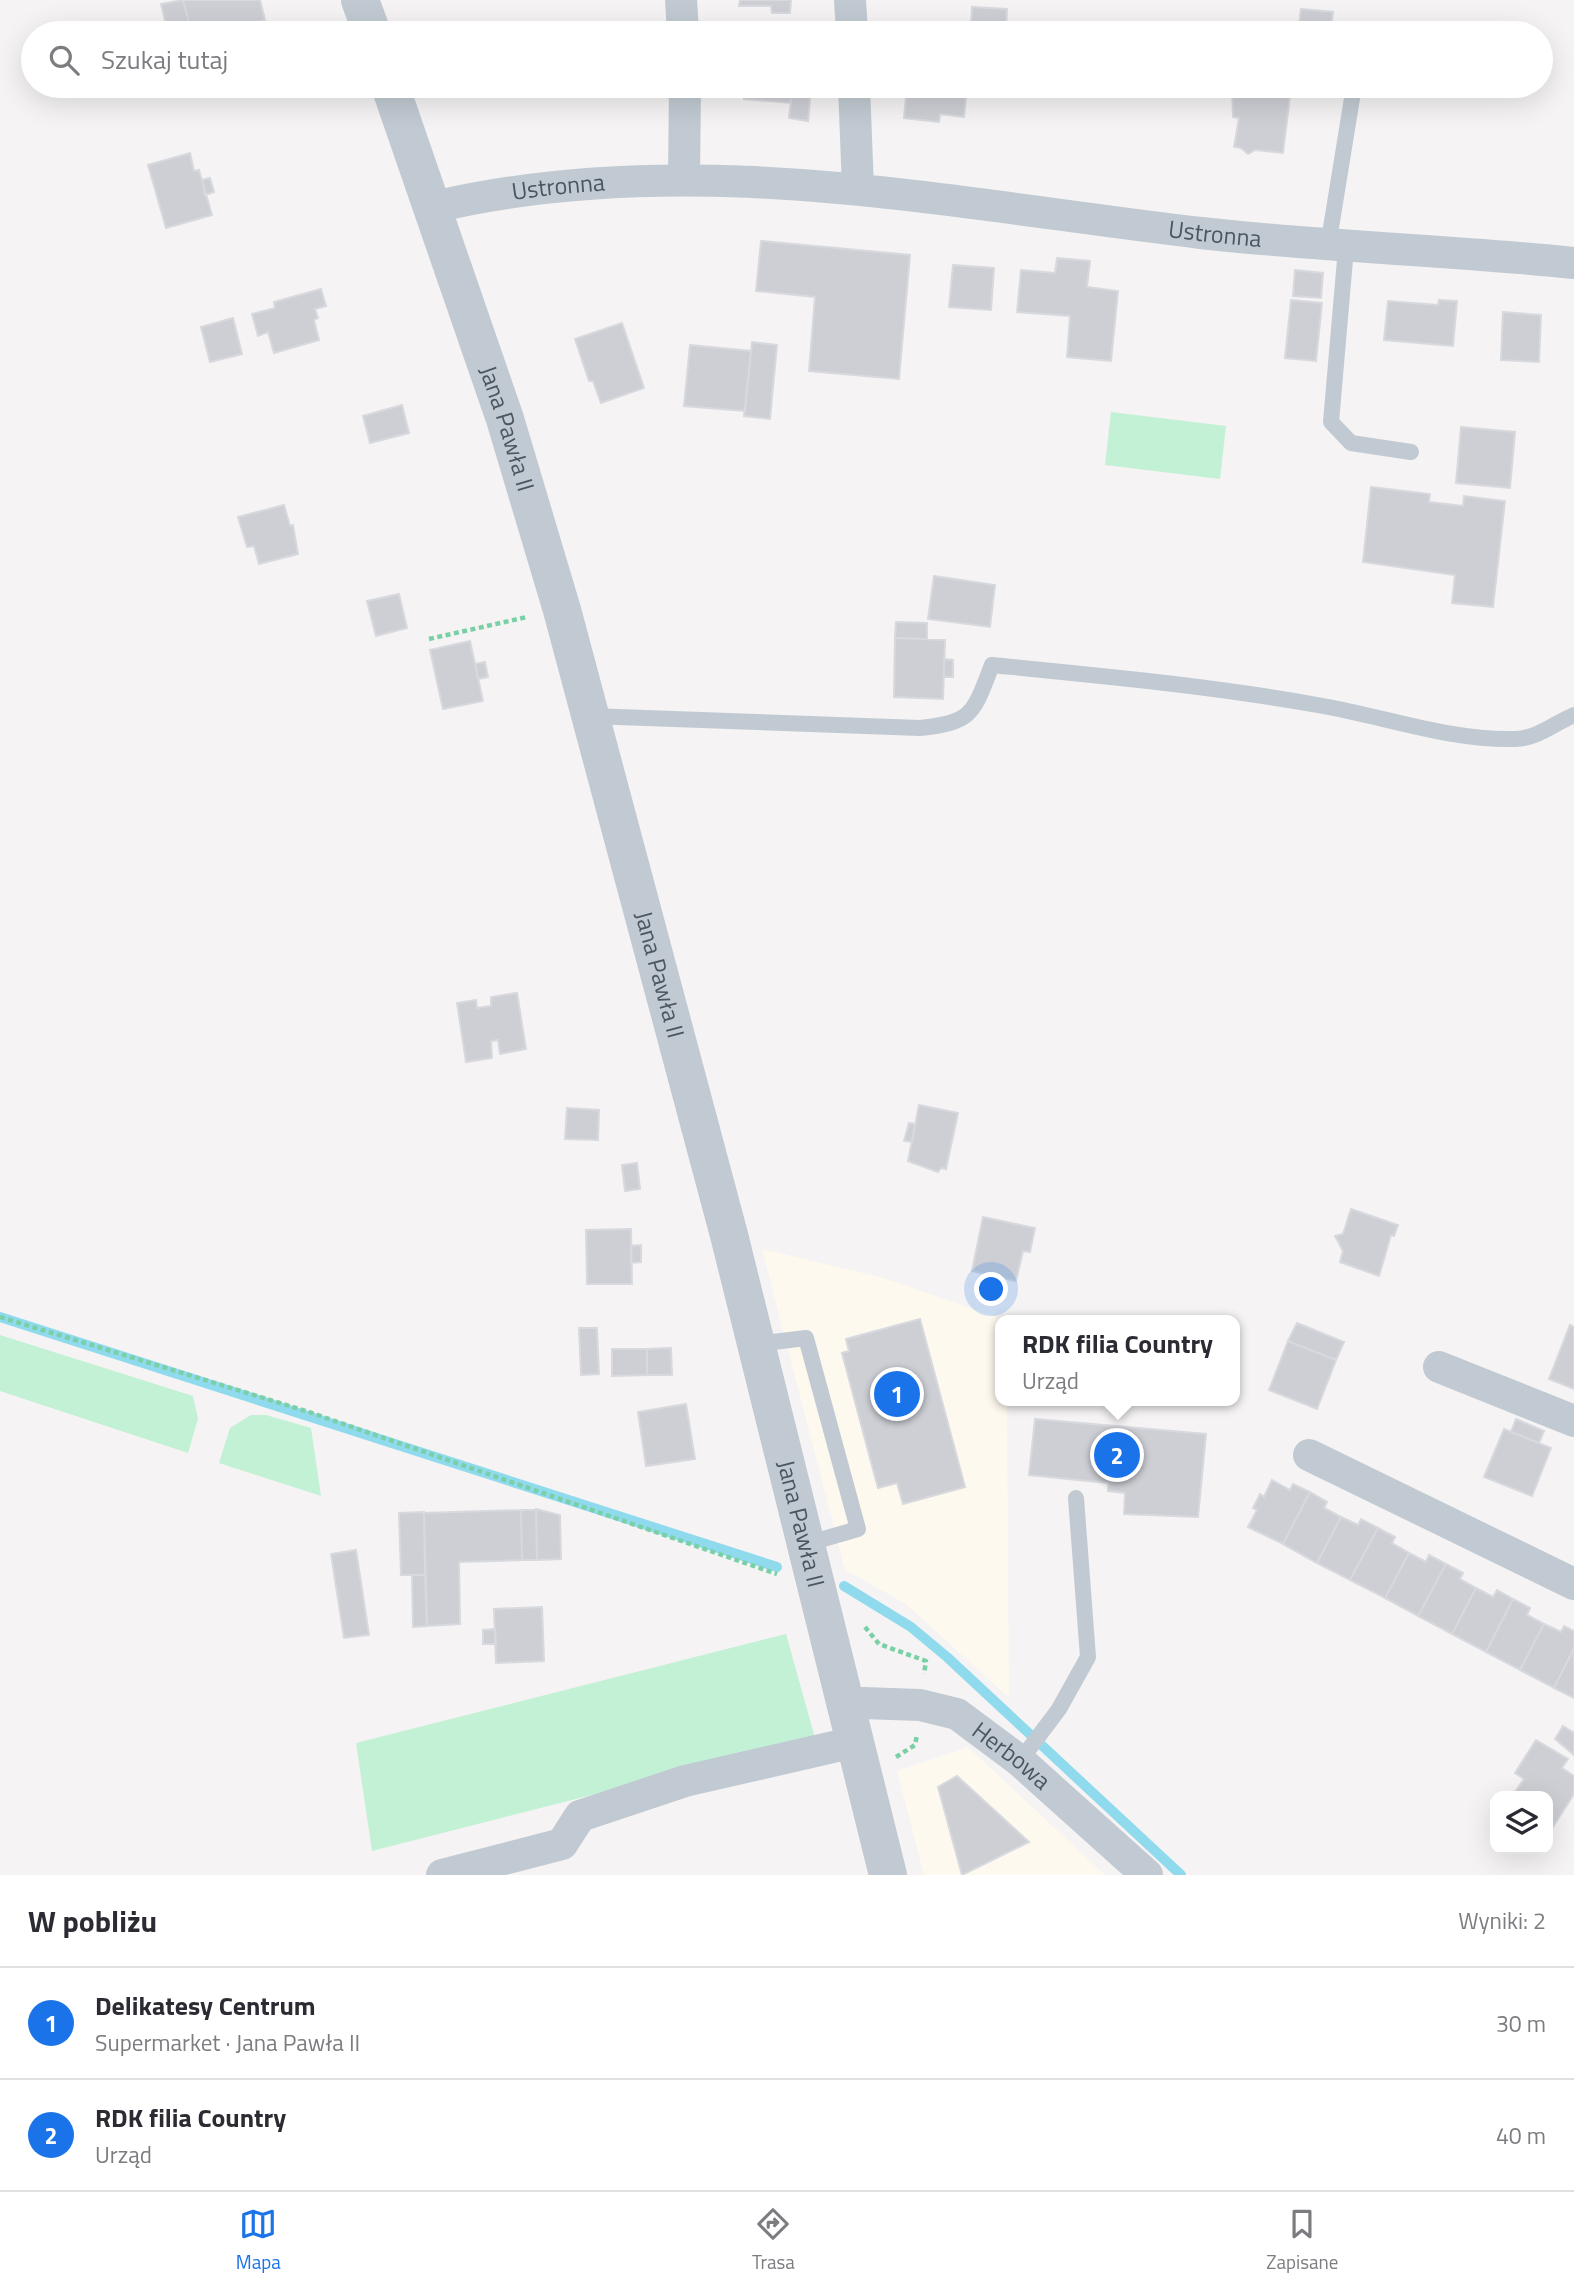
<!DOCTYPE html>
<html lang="pl">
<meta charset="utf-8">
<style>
body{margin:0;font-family:"Titillium Web",sans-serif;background:#f7f7f7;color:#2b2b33}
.controls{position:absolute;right:21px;bottom:21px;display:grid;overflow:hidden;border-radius:14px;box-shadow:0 7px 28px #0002}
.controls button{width:63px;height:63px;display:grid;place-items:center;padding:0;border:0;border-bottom:2px solid #e1e1e2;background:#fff;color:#2b2b33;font:35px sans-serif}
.you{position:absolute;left:992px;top:1290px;width:24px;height:24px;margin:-18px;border:5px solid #fff;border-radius:50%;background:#1a73e8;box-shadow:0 0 0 10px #1a73e833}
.badge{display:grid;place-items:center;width:46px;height:46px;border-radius:50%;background:#1a73e8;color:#fff;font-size:23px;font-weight:700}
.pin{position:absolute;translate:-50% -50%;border:4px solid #fff;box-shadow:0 2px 7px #0006}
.popup{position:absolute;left:995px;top:1315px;width:245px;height:91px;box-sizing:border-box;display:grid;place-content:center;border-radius:14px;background:#fff;filter:drop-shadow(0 2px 5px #0005);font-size:23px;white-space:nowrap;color:#7c7c81}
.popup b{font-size:26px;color:#2b2b33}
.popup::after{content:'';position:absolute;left:50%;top:100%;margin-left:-14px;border:14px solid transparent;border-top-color:#fff}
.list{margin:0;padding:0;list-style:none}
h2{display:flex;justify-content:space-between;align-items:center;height:91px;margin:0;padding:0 28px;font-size:30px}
h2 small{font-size:23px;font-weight:400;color:#7c7c81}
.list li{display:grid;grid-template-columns:46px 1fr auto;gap:21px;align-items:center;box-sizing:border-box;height:112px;padding:0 28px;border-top:2px solid #e1e1e2}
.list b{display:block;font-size:26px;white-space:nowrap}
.list p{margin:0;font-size:23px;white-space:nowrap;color:#7c7c81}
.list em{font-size:23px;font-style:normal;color:#7c7c81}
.icon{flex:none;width:38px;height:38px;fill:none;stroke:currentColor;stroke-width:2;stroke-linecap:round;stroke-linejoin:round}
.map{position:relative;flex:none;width:1574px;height:1875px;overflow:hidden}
.search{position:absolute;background:#fff;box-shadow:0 7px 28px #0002;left:21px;right:21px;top:21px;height:77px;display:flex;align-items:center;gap:18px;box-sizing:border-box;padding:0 24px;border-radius:38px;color:#7c7c81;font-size:26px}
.sheet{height:315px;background:#fff}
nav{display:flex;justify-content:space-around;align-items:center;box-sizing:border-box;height:98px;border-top:2px solid #e1e1e2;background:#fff;font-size:19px;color:#7c7c81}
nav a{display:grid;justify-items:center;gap:4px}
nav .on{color:#1a73e8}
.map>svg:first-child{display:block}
</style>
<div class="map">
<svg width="1574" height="1875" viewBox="0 0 1574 1875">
<rect width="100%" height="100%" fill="#f5f3f3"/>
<path fill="#fdf9ef" d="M 762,1249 L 884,1278 L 1004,1320 L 1000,1320 L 1000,1401 L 1007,1401 L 1009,1698 L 906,1604 L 845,1570 Z
M 968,1747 L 1105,1875 L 924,1875 L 897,1771 Z"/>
<path fill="#c3f1d5" d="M 1111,412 L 1226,426 L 1220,479 L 1105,465 Z
M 0,1335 L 193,1396 L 198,1419 L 188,1453 L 0,1391 Z
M 251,1415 L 266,1415 L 311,1428 L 321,1496 L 219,1463 L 230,1428 Z
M 786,1634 L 815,1738 L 372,1851 L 356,1743 Z"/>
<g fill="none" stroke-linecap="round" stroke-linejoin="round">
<path stroke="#90daee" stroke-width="10" d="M 0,1317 L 777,1567
M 844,1586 L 911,1627 L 947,1657 L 1181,1875"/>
</g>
<path fill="#cdcfd5" stroke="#d7d9de" stroke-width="2" d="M 183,0 L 260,0 L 265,20 L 211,33 L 192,33 Z
M 183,0 L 192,33 L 168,33 L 161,4 Z
M 740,0 L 791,0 L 790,13 L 772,13 L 771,6 L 739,6 Z
M 972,7 L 1007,9 L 1006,29 L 971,27 Z
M 1301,9 L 1333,12 L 1330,33 L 1298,33 Z
M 971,27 L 1006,29 L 1005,33 L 970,33 Z
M 745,86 L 793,86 L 791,103 L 744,99 Z
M 793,86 L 811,87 L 808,121 L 789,118 Z
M 907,86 L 967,86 L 964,117 L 940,114 L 939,122 L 904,118 Z
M 1232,86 L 1291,88 L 1283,153 L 1255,150 L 1248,154 L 1241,148 L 1234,147 L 1239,118 L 1233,117 Z
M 190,153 L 194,171 L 199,170 L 212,215 L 166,228 L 148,165 Z
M 210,178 L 214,192 L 205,195 L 202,180 Z
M 761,241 L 910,255 L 899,379 L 809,371 L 815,297 L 756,291 Z
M 1057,258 L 1090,261 L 1087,287 L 1118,291 L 1111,361 L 1067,357 L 1070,316 L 1017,312 L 1021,270 L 1055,273 Z
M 953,265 L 994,268 L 991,310 L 949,307 Z
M 1295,270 L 1323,273 L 1321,298 L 1293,296 Z
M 321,289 L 326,306 L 315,309 L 318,318 L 314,320 L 319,340 L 274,353 L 268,332 L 258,336 L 252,314 L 275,308 L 274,302 Z
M 1291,300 L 1322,303 L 1316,361 L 1285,358 Z
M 1439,300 L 1457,301 L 1453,346 L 1384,340 L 1388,301 L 1438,305 Z
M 1503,312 L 1541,315 L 1539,362 L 1501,360 Z
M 233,318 L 242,354 L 210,362 L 201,327 Z
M 622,323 L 644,388 L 601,403 L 593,381 L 589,381 L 575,339 Z
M 752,342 L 777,345 L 770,419 L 744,416 Z
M 690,345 L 751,351 L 745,411 L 684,406 Z
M 402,405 L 409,433 L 370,443 L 363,416 Z
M 1461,427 L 1515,432 L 1510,488 L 1456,483 Z
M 1371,487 L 1430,494 L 1429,502 L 1463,506 L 1464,496 L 1505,501 L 1493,607 L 1452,603 L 1455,575 L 1363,562 Z
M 284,505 L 290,526 L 293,525 L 298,554 L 259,564 L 254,546 L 247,547 L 238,517 Z
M 934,576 L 995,585 L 990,627 L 928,619 Z
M 399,594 L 407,628 L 376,636 L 367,601 Z
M 896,622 L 927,623 L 927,639 L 895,638 Z
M 895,638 L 945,640 L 943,699 L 894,697 Z
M 470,641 L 483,701 L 443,709 L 430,650 Z
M 944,659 L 953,660 L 953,677 L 944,677 Z
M 485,662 L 488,677 L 478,679 L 475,664 Z
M 517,993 L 526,1049 L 500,1054 L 498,1040 L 491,1041 L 492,1058 L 466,1062 L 457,1003 L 476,1000 L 477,1008 L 491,1006 L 491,997 Z
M 919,1105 L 958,1113 L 946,1169 L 941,1168 L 938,1172 L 908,1161 Z
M 567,1108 L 599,1110 L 598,1140 L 565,1139 Z
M 909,1123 L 915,1124 L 912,1142 L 904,1141 Z
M 637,1163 L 640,1189 L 625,1191 L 622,1165 Z
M 1351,1209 L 1398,1225 L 1394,1236 L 1391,1235 L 1379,1276 L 1340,1262 L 1343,1251 L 1335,1236 L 1343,1234 Z
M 983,1217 L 1035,1228 L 1030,1252 L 1023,1251 L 1016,1281 L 972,1271 Z
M 631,1229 L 632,1284 L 587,1284 L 586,1230 Z
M 641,1245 L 641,1262 L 631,1263 L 631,1246 Z
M 920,1319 L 965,1487 L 903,1504 L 897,1483 L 878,1488 L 842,1353 L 849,1351 L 846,1339 Z
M 1297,1323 L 1344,1342 L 1336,1360 L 1288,1341 Z
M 1570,1325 L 1574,1327 L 1574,1389 L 1549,1379 Z
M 579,1328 L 597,1328 L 599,1374 L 581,1375 Z
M 1288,1341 L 1336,1360 L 1317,1409 L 1269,1390 Z
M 671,1348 L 672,1375 L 647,1375 L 647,1349 Z
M 612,1349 L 647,1349 L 647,1375 L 612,1376 Z
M 686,1404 L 695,1459 L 646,1466 L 638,1412 Z
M 1035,1419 L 1206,1434 L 1198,1517 L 1124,1514 L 1125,1493 L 1108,1491 L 1108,1483 L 1029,1475 Z
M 1516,1419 L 1544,1431 L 1539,1443 L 1511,1432 Z
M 1504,1429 L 1551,1448 L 1532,1496 L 1484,1477 Z
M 1272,1480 L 1290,1490 L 1293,1484 L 1310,1492 L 1283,1544 L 1248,1527 L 1257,1510 L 1253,1508 L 1260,1494 L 1264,1497 Z
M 1310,1492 L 1327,1502 L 1324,1508 L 1341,1517 L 1317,1563 L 1283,1544 Z
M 536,1509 L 560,1515 L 561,1559 L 537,1560 Z
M 521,1510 L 536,1510 L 537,1560 L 522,1560 Z
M 521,1510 L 522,1560 L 459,1562 L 460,1624 L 427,1626 L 424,1513 Z
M 424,1512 L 425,1575 L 401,1575 L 399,1513 Z
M 1341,1517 L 1358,1525 L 1361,1519 L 1378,1528 L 1350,1580 L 1317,1563 Z
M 1378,1528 L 1395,1537 L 1392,1543 L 1409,1553 L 1385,1598 L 1350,1580 Z
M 356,1550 L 369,1635 L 344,1638 L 331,1554 Z
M 1409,1553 L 1426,1562 L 1429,1555 L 1446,1564 L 1418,1616 L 1385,1598 Z
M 1446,1564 L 1463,1573 L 1460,1579 L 1476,1588 L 1452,1634 L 1418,1616 Z
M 412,1575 L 425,1575 L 427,1626 L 413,1627 Z
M 1476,1588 L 1493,1597 L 1497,1590 L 1513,1599 L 1486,1652 L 1452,1634 Z
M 1513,1599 L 1530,1608 L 1527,1615 L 1544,1624 L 1520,1670 L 1486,1652 Z
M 542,1607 L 544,1661 L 496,1663 L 494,1609 Z
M 1544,1624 L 1561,1632 L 1564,1626 L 1574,1631 L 1574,1648 L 1554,1688 L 1520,1670 Z
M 495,1629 L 496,1644 L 483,1644 L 483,1630 Z
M 1574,1648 L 1574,1698 L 1554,1688 Z
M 1563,1726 L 1574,1733 L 1574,1755 L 1555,1739 Z
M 1536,1740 L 1568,1759 L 1562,1768 L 1574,1776 L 1574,1794 L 1553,1827 L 1548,1824 L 1548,1796 L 1512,1796 L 1524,1779 L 1515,1773 Z
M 957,1776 L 1029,1842 L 962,1875 L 938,1787 Z"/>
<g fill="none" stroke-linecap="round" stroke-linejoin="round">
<path stroke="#7ad0a6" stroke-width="4.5" stroke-dasharray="5 3.5" stroke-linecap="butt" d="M 429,639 L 527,617
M 0,1317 L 306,1411 L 777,1574
M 865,1627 L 879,1644 L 926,1661 L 924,1674
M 896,1757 L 915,1745 L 917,1735"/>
<path stroke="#c1cad2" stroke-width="16" d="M 1328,246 L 1354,86
M 1346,248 L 1331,422 L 1351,443 L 1411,452
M 590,716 L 920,728 C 974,722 973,713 992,665 C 1102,676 1213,686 1323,706 C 1386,717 1451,741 1516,739 C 1538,738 1555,723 1574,715
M 757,1344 L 806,1338 L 858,1529 L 806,1544
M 1020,1761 L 1059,1709 L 1088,1657 L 1076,1498"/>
<g stroke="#c1cad2" stroke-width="32">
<path d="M 681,0 L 683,33"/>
<path d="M 850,0 L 852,33"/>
<path d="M 854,86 L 858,189"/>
<path d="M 684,178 L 685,86"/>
<path id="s1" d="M 434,207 C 689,147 945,203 1201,233 C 1325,247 1450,250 1574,263"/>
<path d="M 1439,1367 L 1574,1421"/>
<path d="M 1309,1455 L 1574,1584"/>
<path id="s2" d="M 847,1706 L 863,1703 L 920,1705 L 957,1714 L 1020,1761 L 1147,1875"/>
<path d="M 442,1875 L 562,1844 L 580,1816 L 685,1781 L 855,1742"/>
</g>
<g stroke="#c1cad2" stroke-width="38">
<path d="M 360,0 L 372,33"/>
<path id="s3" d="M 390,86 L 505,419 L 562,610 L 729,1235 L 888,1875"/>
</g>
</g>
<g text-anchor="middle" stroke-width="5" stroke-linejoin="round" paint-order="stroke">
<g font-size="24" fill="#4a5661" stroke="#fff">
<text dy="8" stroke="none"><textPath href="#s1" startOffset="126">Ustronna</textPath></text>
<text dy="8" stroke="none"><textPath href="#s1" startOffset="786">Ustronna</textPath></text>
<text dy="8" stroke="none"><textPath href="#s3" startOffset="362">Jana Pawła II</textPath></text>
<text dy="8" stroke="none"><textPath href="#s3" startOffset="929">Jana Pawła II</textPath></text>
<text dy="8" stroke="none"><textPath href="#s3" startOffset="1496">Jana Pawła II</textPath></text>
<text dy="8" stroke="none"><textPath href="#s2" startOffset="180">Herbowa</textPath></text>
</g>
</g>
</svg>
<div class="controls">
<button><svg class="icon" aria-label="layers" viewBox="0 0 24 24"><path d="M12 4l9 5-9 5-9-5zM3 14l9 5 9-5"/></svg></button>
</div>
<div class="you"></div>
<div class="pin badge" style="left:897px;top:1394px">1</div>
<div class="pin badge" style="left:1117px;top:1455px">2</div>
<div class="popup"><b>RDK filia Country</b>Urząd</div>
<div class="search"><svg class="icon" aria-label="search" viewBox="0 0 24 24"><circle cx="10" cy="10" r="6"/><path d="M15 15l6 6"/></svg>Szukaj tutaj</div>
</div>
<section class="sheet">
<h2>W pobliżu<small>Wyniki: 2</small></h2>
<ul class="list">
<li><span class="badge">1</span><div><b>Delikatesy Centrum</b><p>Supermarket · Jana Pawła II</p></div><em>30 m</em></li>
<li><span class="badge">2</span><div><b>RDK filia Country</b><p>Urząd</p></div><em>40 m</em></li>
</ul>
</section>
<nav>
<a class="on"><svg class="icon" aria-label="map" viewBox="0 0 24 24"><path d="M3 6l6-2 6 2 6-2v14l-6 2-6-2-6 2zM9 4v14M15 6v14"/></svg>Mapa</a>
<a><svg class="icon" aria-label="directions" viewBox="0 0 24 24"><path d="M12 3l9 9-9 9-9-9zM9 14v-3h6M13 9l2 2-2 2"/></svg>Trasa</a>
<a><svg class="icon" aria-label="saved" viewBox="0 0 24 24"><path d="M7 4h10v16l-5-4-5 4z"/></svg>Zapisane</a>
</nav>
